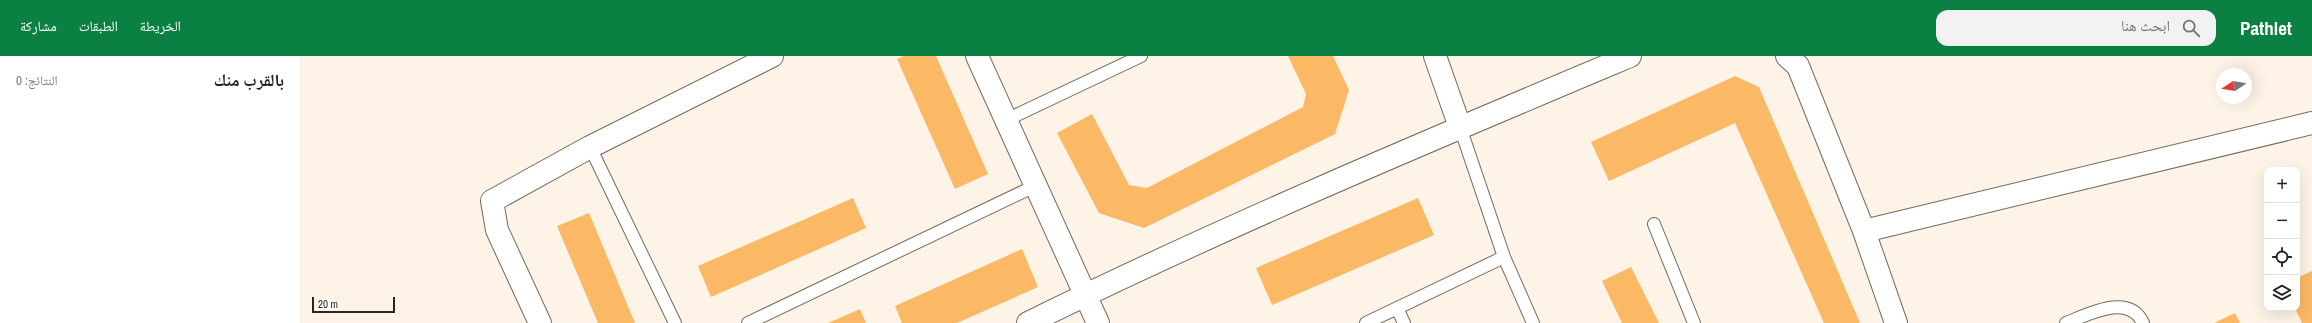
<!DOCTYPE html>
<html lang="ar">
<meta charset="utf-8">
<style>
body{margin:0;font-family:"Archivo Narrow","Noto Naskh Arabic",sans-serif;background:#f2f2f2;color:#222;direction:rtl}
.controls{position:absolute;right:12px;bottom:12px;display:grid;overflow:hidden;border-radius:8px;box-shadow:0 4px 16px #0002}
.controls button{width:36px;height:36px;display:grid;place-items:center;padding:0;border:0;border-bottom:1px solid #e0e0e0;background:#fff;color:#222;font:20px sans-serif}
.compass{position:absolute;left:1916px;top:12px;width:36px;height:36px;border-radius:50%;background:#fff;box-shadow:0 4px 16px #0002;rotate:258deg}
.scale{position:absolute;left:12px;bottom:10px;width:83px;box-sizing:border-box;padding-left:4px;border:2px solid #29241e;border-top:0;font-size:11px;line-height:14px;white-space:nowrap;color:#29241e;-webkit-text-stroke:3px #fff;paint-order:stroke}
.list{margin:0;padding:0;list-style:none}
h2{display:flex;justify-content:space-between;align-items:center;height:52px;margin:0;padding:0 16px;font-size:17px}
h2 small{font-size:13px;font-weight:400;color:#767676}
.icon{flex:none;width:22px;height:22px;fill:none;stroke:currentColor;stroke-width:2;stroke-linecap:round;stroke-linejoin:round}
.map{position:relative;flex:none;width:2012px;height:267px;overflow:hidden;direction:ltr}
header{display:flex;align-items:center;gap:24px;box-sizing:border-box;height:56px;padding:0 20px;background:#0b8043;color:#fff}
header strong{font-size:19px}
nav{display:flex;gap:22px;margin-inline-start:auto;font-size:14px}
.search{width:280px;height:36px;background:#f2f2f2;display:flex;align-items:center;gap:10px;box-sizing:border-box;padding:0 14px;border-radius:12px;color:#767676;font-size:15px}
main{display:flex}
aside{flex:1;background:#fff}
.map>svg:first-child{display:block}
</style>
<header>
<strong>Pathlet</strong>
<div class="search"><svg class="icon" aria-label="search" viewBox="0 0 24 24"><circle cx="10" cy="10" r="6"/><path d="M15 15l6 6"/></svg>ابحث هنا</div>
<nav><a>الخريطة</a><a>الطبقات</a><a>مشاركة</a></nav>
</header>
<main>
<div class="map">
<svg width="2012" height="267" viewBox="0 0 2012 267">
<rect width="100%" height="100%" fill="#fef3e7"/>
<path fill="#fbb865" d="M 604,0 L 636,0 L 688,118 L 655,133 L 597,3 Z
M 988,0 L 1033,0 L 1049,34 L 1035,78 L 844,172 L 799,157 L 757,77 L 792,58 L 829,129 L 847,132 L 1003,51 L 1006,38 Z
M 1435,20 L 1459,31 L 1560,267 L 1524,267 L 1435,67 L 1309,125 L 1291,86 Z
M 553,142 L 566,172 L 411,241 L 398,210 Z
M 1118,142 L 1134,179 L 972,249 L 956,212 Z
M 289,157 L 335,267 L 298,267 L 257,170 Z
M 722,193 L 738,231 L 657,267 L 602,267 L 595,250 Z
M 1331,211 L 1359,267 L 1322,267 L 1302,225 Z
M 2012,215 L 2012,267 L 2002,267 L 1995,252 L 1997,252 L 1997,222 Z
M 560,253 L 566,267 L 528,267 Z
M 1935,257 L 1940,267 L 1914,267 Z"/>
<g fill="none" stroke-linecap="round" stroke-linejoin="round">
<defs>
<path id="lane" d="M 706,64 L 841,0
M 1160,71 L 1204,201 L 1233,267
M 290,91 L 375,267
M 1354,168 L 1394,267
M 1097,252 L 1104,267
M 448,267 L 735,130
M 1066,267 L 1204,201
M 1766,267 C 1787,259 1829,236 1843,267"/>
<path id="street" d="M 677,0 L 798,267
M 1135,0 L 1160,71
M 1487,0 L 1498,10 L 1564,175 L 1596,267
M 1564,175 L 2012,67
M 240,267 L 197,174 L 192,145 L 290,91 L 472,0
M 728,267 C 925,170 1128,85 1330,0"/>
</defs>
<use href="#lane" stroke="#73685b" stroke-width="14"/>
<use href="#street" stroke="#73685b" stroke-width="24"/>
<use href="#lane" stroke="#fff" stroke-width="12"/>
<use href="#street" stroke="#fff" stroke-width="22"/>
</g>
</svg>
<div class="controls">
<button>+</button>
<button>−</button>
<button><svg class="icon" aria-label="locate" viewBox="0 0 24 24"><circle cx="12" cy="12" r="6"/><path d="M12 2v4M12 18v4M2 12h4M18 12h4"/></svg></button>
<button><svg class="icon" aria-label="layers" viewBox="0 0 24 24"><path d="M12 4l9 5-9 5-9-5zM3 14l9 5 9-5"/></svg></button>
</div>
<svg class="compass" viewBox="-18 -18 36 36"><path d="M0-13l5 13h-10z" fill="#e53935"/><path d="M0 13l5-13h-10z" fill="#767676"/></svg>
<div class="scale">20 m</div>
</div>
<aside>
<h2>بالقرب منك<small>النتائج: 0</small></h2>
<ul class="list">
</ul>
</aside>
</main>
